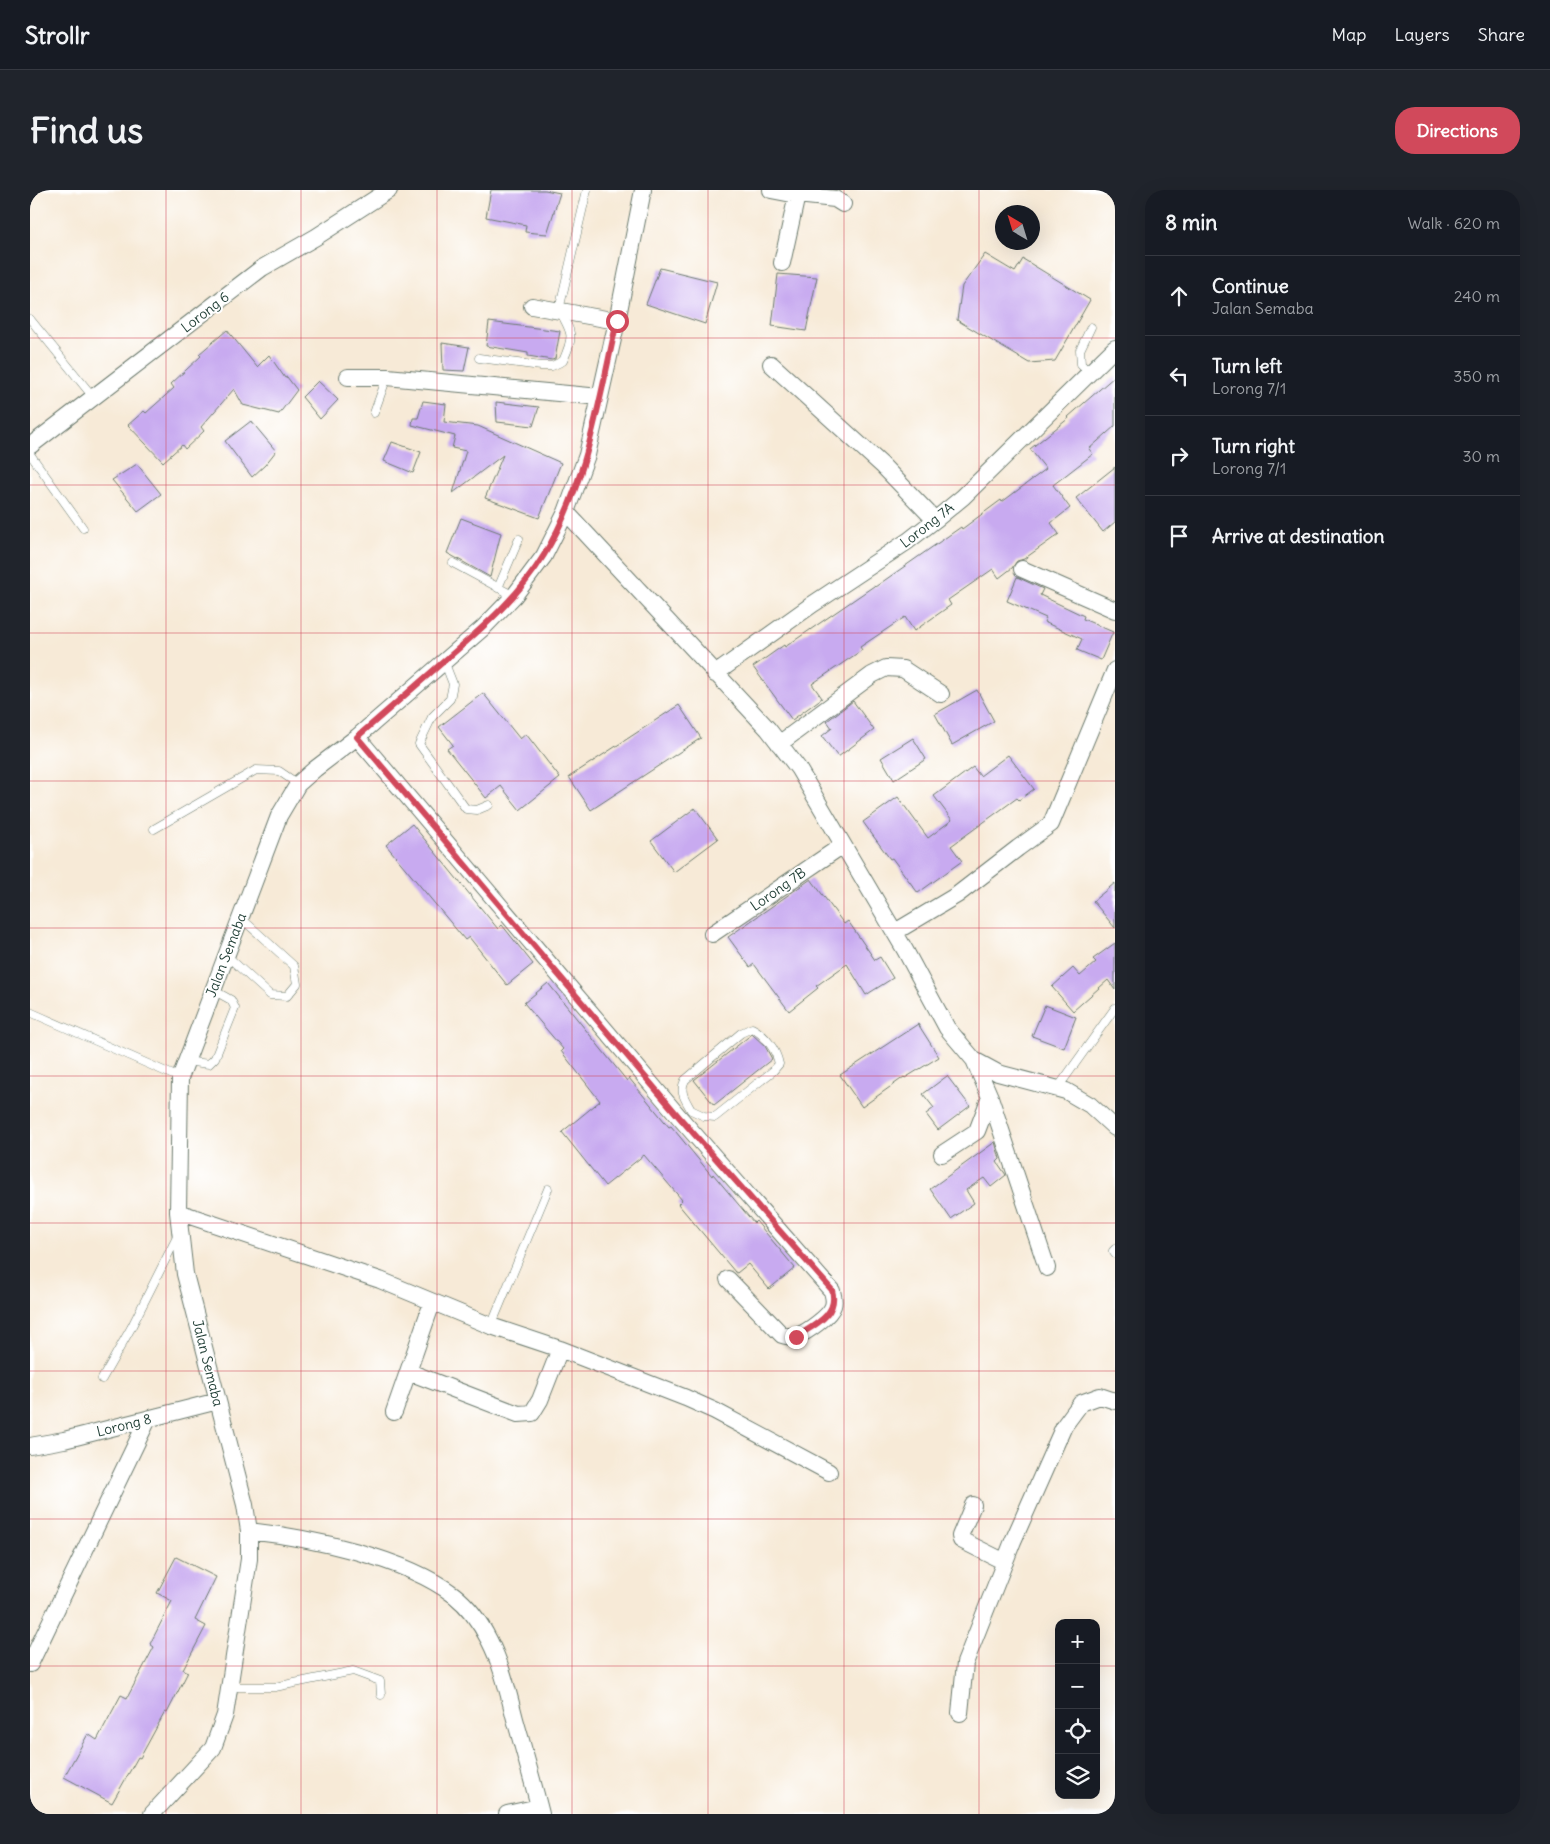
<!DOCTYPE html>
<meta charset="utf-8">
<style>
body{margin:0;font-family:Delius,sans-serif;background:#20242c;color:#f1f3f6}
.controls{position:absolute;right:15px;bottom:15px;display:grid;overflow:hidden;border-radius:10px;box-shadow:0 5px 20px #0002}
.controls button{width:45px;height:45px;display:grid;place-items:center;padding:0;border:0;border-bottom:1px solid #363941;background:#171b24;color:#f1f3f6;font:25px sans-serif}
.compass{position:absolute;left:965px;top:15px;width:45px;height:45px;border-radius:50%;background:#171b24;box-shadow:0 5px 20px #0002;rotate:322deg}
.stop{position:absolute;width:15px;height:15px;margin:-11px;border:4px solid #d1495b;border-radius:50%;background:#fff}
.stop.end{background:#d1495b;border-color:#fff;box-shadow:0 1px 5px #0008}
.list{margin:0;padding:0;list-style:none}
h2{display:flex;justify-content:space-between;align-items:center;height:65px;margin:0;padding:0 20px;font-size:21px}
h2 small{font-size:16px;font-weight:400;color:#9ea1a6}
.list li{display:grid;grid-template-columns:32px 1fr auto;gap:15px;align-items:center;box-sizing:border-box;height:80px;padding:0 20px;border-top:1px solid #363941}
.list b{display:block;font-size:19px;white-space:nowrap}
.list p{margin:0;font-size:16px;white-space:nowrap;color:#9ea1a6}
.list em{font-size:16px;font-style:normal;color:#9ea1a6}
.icon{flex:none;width:28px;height:28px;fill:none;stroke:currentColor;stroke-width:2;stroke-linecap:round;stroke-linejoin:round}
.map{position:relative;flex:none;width:1085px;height:1624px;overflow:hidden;border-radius:20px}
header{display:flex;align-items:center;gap:30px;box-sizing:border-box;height:70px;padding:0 25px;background:#171b24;border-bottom:1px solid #363941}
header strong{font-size:24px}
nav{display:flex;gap:28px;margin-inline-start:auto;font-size:18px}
.intro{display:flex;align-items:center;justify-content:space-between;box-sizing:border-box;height:120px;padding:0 30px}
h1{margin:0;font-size:35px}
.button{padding:12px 22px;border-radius:20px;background:#d1495b;color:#fff;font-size:18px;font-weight:700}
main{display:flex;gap:30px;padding:0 30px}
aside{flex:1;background:#171b24;border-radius:20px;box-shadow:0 5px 20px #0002}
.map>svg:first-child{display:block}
</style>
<header>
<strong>Strollr</strong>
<nav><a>Map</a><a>Layers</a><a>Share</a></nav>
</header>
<div class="intro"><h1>Find us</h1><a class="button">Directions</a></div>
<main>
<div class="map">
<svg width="1085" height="1624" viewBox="0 0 1085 1624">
<rect width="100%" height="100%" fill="#fff"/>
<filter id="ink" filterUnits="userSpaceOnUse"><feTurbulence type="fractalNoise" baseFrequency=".02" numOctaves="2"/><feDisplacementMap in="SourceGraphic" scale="10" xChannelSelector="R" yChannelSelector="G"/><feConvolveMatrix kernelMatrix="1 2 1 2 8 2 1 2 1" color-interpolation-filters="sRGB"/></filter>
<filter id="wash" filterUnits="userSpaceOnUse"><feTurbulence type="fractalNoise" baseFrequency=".0096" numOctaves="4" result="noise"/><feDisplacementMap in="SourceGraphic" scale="20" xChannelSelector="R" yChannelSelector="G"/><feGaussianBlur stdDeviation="1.12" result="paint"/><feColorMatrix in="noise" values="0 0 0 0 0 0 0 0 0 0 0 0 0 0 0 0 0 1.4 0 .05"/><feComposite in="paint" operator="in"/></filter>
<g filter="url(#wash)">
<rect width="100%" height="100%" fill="#f7ead7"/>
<g id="blocks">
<path fill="#c8aaf0" d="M 461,0 L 515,0 L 530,3 L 517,44 L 495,42 L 496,35 L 456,27 Z
M 955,64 L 985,82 L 993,69 L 1060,110 L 1025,171 L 999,173 L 927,130 L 932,96 Z
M 630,78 L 687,92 L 675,134 L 616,114 Z
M 748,84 L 787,87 L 776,141 L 742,136 Z
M 459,132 L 530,141 L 525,169 L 522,170 L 498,166 L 498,163 L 456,156 Z
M 197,140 L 227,177 L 239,165 L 255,188 L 257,187 L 267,200 L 249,224 L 213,215 L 204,199 L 171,237 L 174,241 L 155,259 L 152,255 L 133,272 L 98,235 L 114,221 L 116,223 L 144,198 L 141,194 L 171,166 L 169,164 Z
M 412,153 L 439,157 L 434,181 L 413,180 Z
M 1085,186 L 1085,236 L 1059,259 L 1063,264 L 1023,295 L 1040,318 L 1021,333 L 1029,344 L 994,369 L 987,371 L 982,378 L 969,388 L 963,379 L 918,410 L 921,415 L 884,441 L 875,427 L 830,457 L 832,460 L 782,494 L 792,508 L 762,530 L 723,477 L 754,455 L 755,457 L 844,396 L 845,397 L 931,337 L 932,339 L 971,310 L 972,312 L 1016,279 L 1000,259 L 1039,228 L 1038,227 Z
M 288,191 L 308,210 L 290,229 L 272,207 Z
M 393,211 L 416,214 L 414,232 L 448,236 L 531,273 L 509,328 L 455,308 L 473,265 L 423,303 L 436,261 L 422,258 L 425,246 L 382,235 L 383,228 L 388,228 Z
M 466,212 L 509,217 L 503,236 L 467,232 Z
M 221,231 L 246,261 L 235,275 L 222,287 L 195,251 Z
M 362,252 L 391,262 L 383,283 L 354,271 Z
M 107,274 L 131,304 L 108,321 L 82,290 Z
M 1085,277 L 1085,332 L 1073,342 L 1046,308 Z
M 431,328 L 471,343 L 460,387 L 417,363 Z
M 987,387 L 1013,399 L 1010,405 L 1054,426 L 1053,429 L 1083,442 L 1071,470 L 1047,460 L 1052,449 L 1014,432 L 1016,428 L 977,411 Z
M 947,500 L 964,531 L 922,555 L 905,524 Z
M 453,503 L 490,549 L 496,544 L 530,588 L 490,620 L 471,596 L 456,608 L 417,559 L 423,555 L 409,537 Z
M 823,511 L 844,540 L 808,567 L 792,546 L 802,538 L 797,531 Z
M 649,515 L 671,548 L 561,620 L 539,587 Z
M 883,548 L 896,569 L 864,590 L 851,568 Z
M 978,565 L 1004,599 L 989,610 L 987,608 L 921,656 L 932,671 L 888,703 L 862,668 L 860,669 L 833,632 L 868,607 L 898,648 L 922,630 L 904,606 L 943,577 L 950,586 Z
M 665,618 L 688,649 L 644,682 L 621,651 Z
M 382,634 L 468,739 L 472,735 L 503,774 L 477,795 L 439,747 L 435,750 L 356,655 Z
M 781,689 L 814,734 L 818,731 L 845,770 L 850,767 L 863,788 L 836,805 L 817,774 L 786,796 L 788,798 L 759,821 L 724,774 L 720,777 L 698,747 Z
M 1085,693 L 1085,738 L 1063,711 Z
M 1085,753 L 1085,800 L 1078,790 L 1043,821 L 1022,797 L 1043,778 L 1050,786 L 1066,772 L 1063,769 Z
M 518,793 L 597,891 L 599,888 L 639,937 L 641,936 L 682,986 L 683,984 L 724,1033 L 726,1031 L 765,1078 L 739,1099 L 718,1074 L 707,1083 L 705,1082 L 648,1014 L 652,1010 L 614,965 L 575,996 L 532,942 L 570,911 L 531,861 L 533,859 L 494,813 Z
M 1015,815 L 1046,827 L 1034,858 L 1002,846 Z
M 888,834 L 909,867 L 875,888 L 874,887 L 832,917 L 810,885 Z
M 722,844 L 735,856 L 742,869 L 684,915 L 664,890 Z
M 917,886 L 940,916 L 908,940 L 896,924 L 904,918 L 893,904 Z
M 965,952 L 970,969 L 967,972 L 976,985 L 961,997 L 954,988 L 936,1000 L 944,1013 L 921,1029 L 900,999 Z
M 146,1367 L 186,1387 L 165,1430 L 176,1436 L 153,1480 L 158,1482 L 137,1523 L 135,1522 L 110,1568 L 108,1567 L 82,1613 L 34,1587 L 58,1544 L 67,1550 L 91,1505 L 97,1508 L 124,1457 L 120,1454 L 142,1411 L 127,1403 Z"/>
</g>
</g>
<g filter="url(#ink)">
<use href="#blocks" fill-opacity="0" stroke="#6b7a6d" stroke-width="1"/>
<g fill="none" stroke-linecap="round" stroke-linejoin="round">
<defs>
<path id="lane" d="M 0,129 L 64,208
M 449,168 L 511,176 L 522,176 L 533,171 C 544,146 543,144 529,120 L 557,0
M 1060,183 L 1051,174 L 1050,160 L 1061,137
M 344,223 L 357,187
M 0,264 L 53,338
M 423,373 L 484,406
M 468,398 L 489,349
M 414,471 L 423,494 L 420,509 L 402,527 L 389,554 L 436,619 L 447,620 L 459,615
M 124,639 L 226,580 L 249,581 L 268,594
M 196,765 L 240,805 L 257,806 L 267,794 L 264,776 L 210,727
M 0,822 L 150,888
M 722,838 C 735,845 746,859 749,874 L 743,881 L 685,927 L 674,926 L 661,920 C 655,909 649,902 655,890 L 711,843 Z
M 155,871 L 179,874 L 185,868 L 205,818 L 201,810 L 183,800
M 1027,899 L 1085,818
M 1085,1059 L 1083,1061 L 1085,1064
M 461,1136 L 518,999
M 72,1189 L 101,1138 L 148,1045
M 199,1497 L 245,1497 L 323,1481 L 350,1491 L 351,1505"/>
<path id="street" d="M 741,0 L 767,5 L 752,73
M 767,5 L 805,9 L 813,14
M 502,116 L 587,131
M 741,174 L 852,275 L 905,330
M 318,187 L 357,187 L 570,207
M 0,256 L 232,78 L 286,47 L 359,0
M 536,322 L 738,539 L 768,578 L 875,760 L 917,838 L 944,870 L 968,883 L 1036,901 L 1060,915 L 1085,938
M 992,379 L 1085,420
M 685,484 L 783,414 L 878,351 L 905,330 L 933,307 L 1085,158
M 327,547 L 650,928 L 802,1101 C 803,1106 805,1110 803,1116 C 800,1126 777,1142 767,1146 C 763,1148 757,1146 752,1145 L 698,1089
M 749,554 L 842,485 L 856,478 L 873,479 L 911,504
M 865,742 L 927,705 L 988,658 L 1021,634 L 1085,480
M 682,744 L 813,655
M 944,870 L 960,907 L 1017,1078
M 912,964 L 947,941 L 960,907
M 148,1022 L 350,1090 L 461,1136 L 530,1159 L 656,1208 L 685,1221 L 799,1282
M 379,1182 L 488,1224 L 502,1223 L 510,1210 L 530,1159
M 364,1222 L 402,1113
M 0,1256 L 34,1250 L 188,1211
M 943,1315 L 930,1346 L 931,1350 L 975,1372
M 219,1341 C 281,1348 374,1367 424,1405 C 438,1416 451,1434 459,1450 C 472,1475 478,1502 485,1529 C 494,1561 503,1592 511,1624
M 0,1474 L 118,1229
M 930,1523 L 935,1473 L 983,1351 L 1034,1236 L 1051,1213 L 1070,1206 L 1085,1211
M 122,1624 L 183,1558 L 195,1525 L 219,1369 L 219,1341 L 215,1315 L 155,1084 L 148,1022 L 150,888 L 249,626 L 268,594 L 285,579 L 327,547 L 453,438 L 484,406 L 514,366 L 536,322 L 557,265 L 587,131 L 613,0
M 477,1624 L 509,1617"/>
</defs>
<use href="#lane" stroke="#6b7a6d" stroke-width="9"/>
<use href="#street" stroke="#6b7a6d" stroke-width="18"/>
<use href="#lane" stroke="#fff" stroke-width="8"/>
<use href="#street" stroke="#fff" stroke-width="16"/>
</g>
</g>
<g fill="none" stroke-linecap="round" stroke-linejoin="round" filter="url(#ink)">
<path stroke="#d1495b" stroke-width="6" d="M 587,131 C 569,210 557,294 514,365 C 488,408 450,440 413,472 C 384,497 356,522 327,547 L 650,928 L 802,1100 C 809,1125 784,1135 766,1147"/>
</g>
<path fill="none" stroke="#d1495b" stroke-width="1" stroke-opacity="0.55" d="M 136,0 L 136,1624M 271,0 L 271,1624M 407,0 L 407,1624M 542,0 L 542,1624M 678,0 L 678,1624M 814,0 L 814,1624M 949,0 L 949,1624M 0,148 L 1085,148M 0,295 L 1085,295M 0,443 L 1085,443M 0,591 L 1085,591M 0,738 L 1085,738M 0,886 L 1085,886M 0,1033 L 1085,1033M 0,1181 L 1085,1181M 0,1329 L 1085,1329M 0,1476 L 1029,1476M 1066,1476 L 1085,1476"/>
<g text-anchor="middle" stroke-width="4" stroke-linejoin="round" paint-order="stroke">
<g font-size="14" fill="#1f3d34" stroke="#fff">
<text transform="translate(175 122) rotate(-38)" y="5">Lorong 6</text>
<text transform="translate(897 335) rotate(-38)" y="5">Lorong 7A</text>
<text transform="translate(748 699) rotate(-35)" y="5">Lorong 7B</text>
<text transform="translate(196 765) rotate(-69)" y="5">Jalan Semaba</text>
<text transform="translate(178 1173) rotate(76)" y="5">Jalan Semaba</text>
<text transform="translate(94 1235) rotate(-14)" y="5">Lorong 8</text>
</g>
</g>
</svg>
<div class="controls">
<button>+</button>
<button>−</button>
<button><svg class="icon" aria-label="locate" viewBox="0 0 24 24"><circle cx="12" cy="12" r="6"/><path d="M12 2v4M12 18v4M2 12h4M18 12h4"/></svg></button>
<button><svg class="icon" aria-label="layers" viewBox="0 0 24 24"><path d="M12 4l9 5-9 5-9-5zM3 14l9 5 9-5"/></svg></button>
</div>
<svg class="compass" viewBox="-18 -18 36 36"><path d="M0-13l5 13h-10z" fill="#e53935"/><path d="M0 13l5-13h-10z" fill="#9ea1a6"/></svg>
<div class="stop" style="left:587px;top:131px"></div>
<div class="stop end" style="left:766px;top:1147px"></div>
</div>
<aside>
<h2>8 min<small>Walk · 620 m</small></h2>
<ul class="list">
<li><svg class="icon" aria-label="ahead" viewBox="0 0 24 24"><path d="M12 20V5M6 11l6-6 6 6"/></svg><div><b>Continue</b><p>Jalan Semaba</p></div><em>240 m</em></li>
<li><svg class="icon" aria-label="left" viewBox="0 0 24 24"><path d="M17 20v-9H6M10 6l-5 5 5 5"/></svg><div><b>Turn left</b><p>Lorong 7/1</p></div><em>350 m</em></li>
<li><svg class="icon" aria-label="right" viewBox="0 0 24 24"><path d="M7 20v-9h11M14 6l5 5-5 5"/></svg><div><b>Turn right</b><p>Lorong 7/1</p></div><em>30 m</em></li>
<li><svg class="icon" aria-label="arrive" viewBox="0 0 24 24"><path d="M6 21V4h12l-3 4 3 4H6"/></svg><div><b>Arrive at destination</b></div></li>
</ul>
</aside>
</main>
